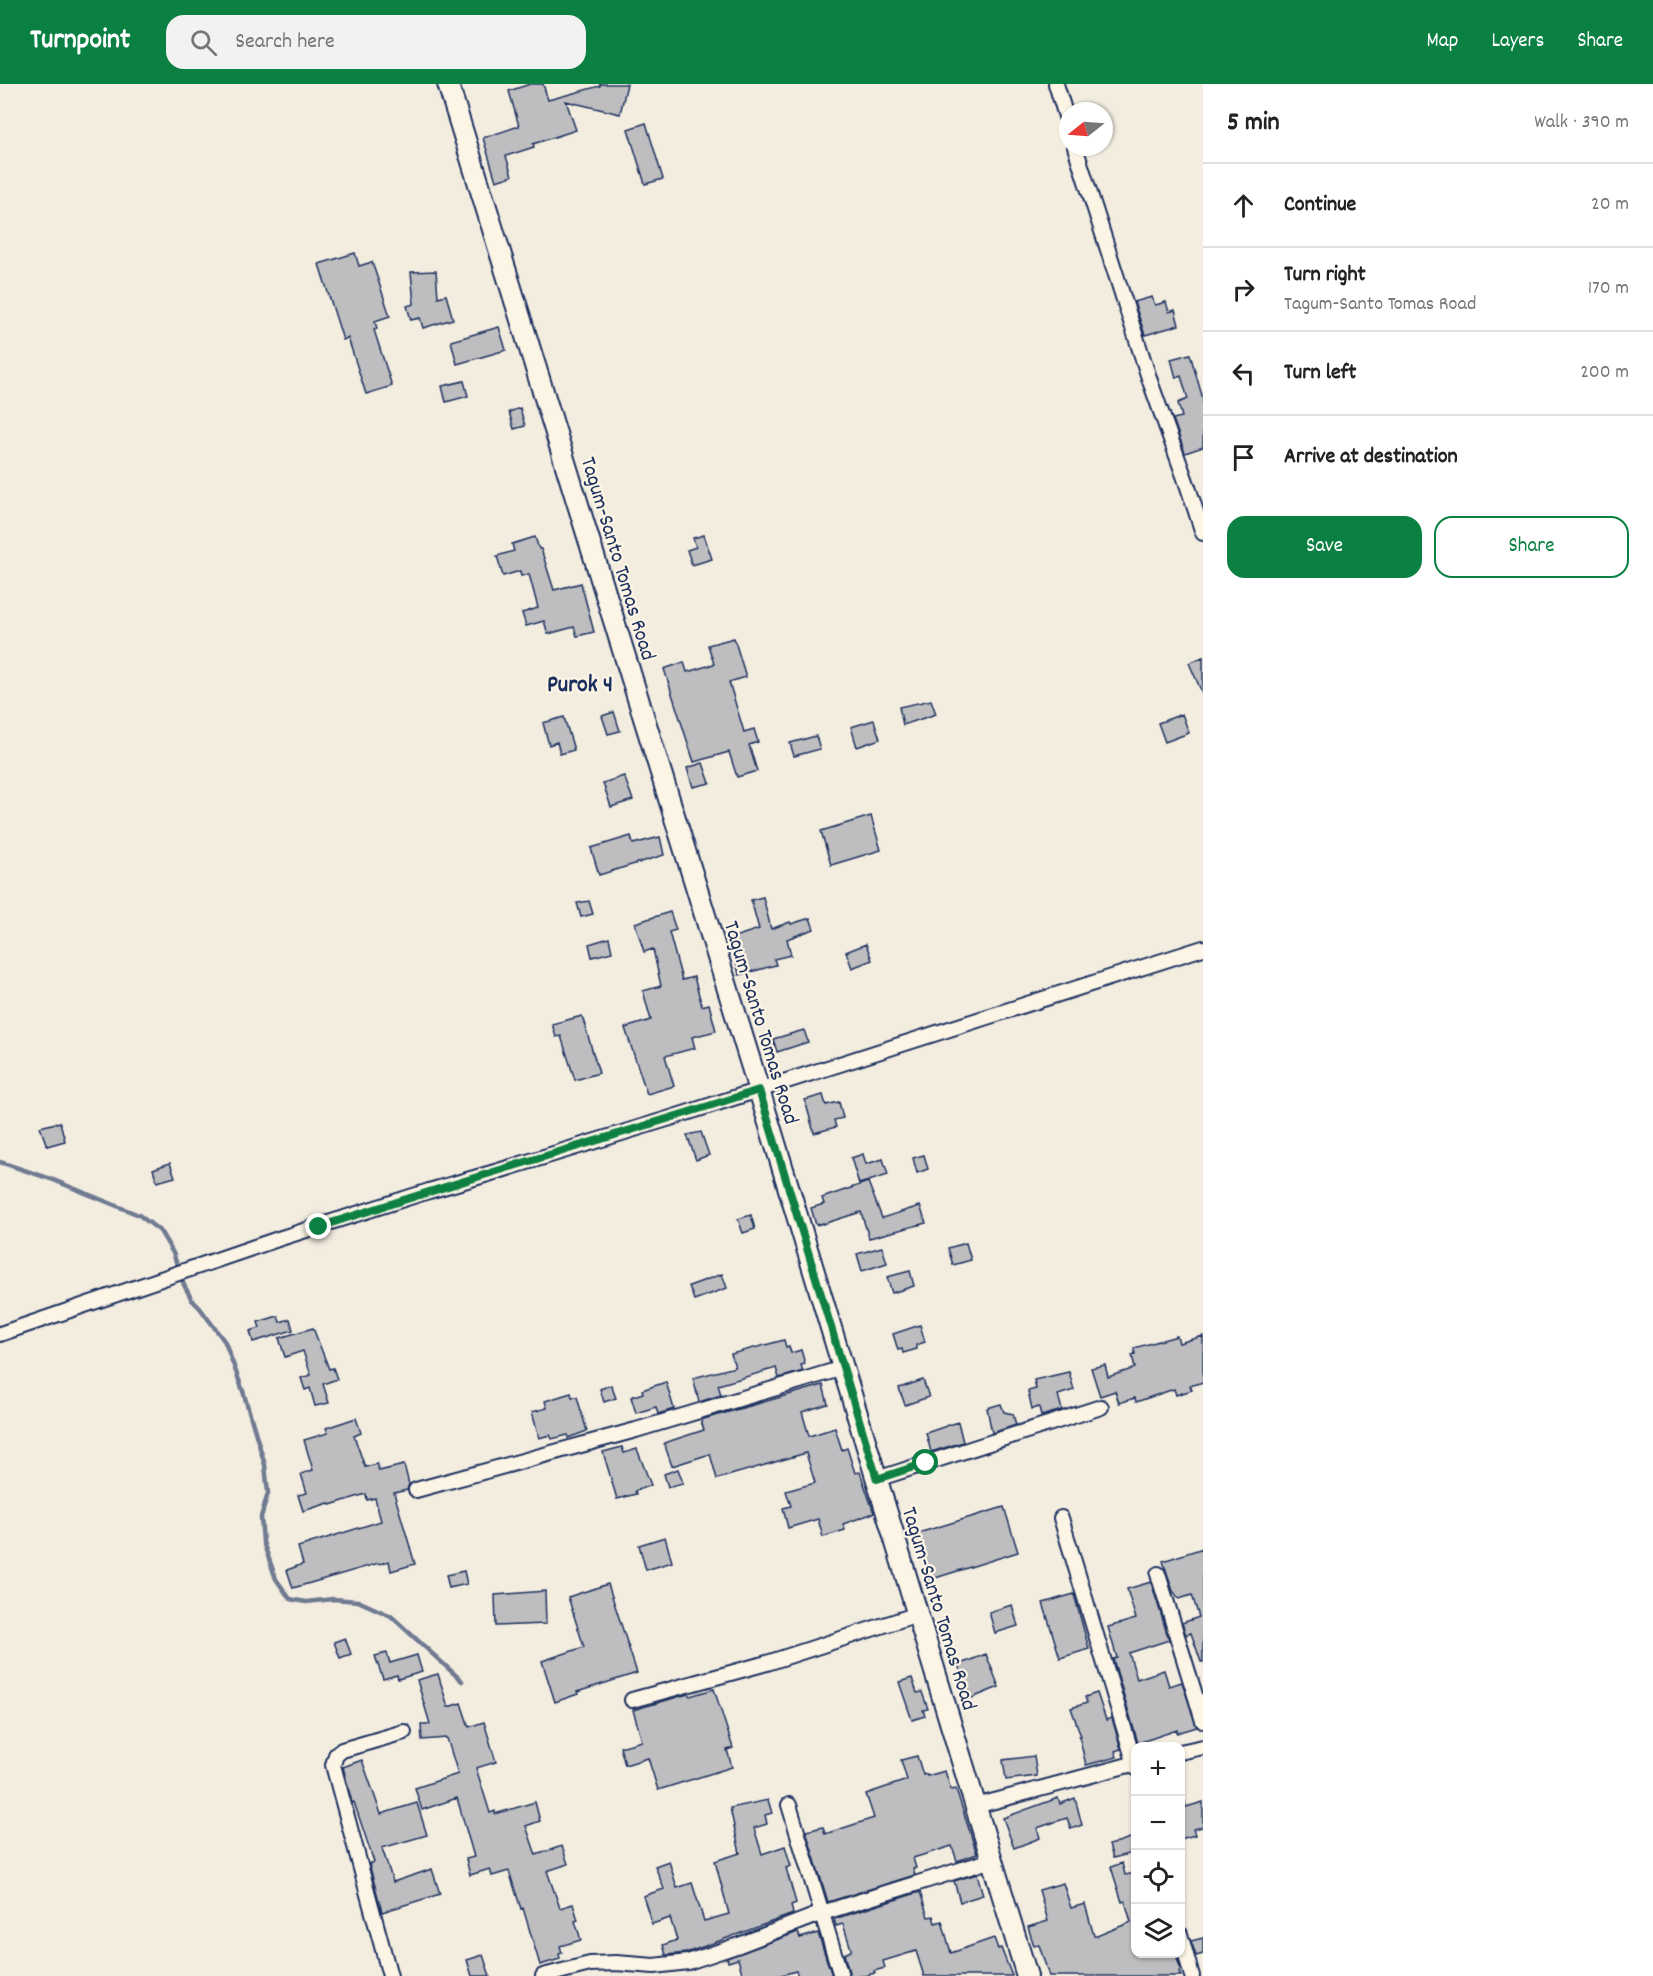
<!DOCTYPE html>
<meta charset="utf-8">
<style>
body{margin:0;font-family:Dekko,sans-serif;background:#f2f2f2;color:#222}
.controls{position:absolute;right:18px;bottom:18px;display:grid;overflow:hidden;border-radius:12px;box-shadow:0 2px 4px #0004}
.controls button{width:54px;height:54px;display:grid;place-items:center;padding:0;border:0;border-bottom:2px solid #e0e0e0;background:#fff;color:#222;font:30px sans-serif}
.compass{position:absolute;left:1059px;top:18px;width:54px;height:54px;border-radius:50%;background:#fff;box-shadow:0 2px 4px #0004;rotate:253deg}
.stop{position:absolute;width:18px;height:18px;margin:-14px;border:4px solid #0b8043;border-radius:50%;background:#fff}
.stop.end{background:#0b8043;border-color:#fff;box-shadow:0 2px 6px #0008}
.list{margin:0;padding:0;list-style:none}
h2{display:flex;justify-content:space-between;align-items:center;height:78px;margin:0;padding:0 24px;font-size:26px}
h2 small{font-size:20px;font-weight:400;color:#767676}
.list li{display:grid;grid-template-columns:39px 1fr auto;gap:18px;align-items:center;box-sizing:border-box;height:84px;padding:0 24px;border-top:2px solid #e0e0e0}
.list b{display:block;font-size:22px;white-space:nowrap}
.list p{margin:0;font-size:20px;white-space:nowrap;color:#767676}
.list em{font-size:20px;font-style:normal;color:#767676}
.actions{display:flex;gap:12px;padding:18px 24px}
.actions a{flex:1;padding:14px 0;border:2px solid #0b8043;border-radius:18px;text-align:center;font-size:21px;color:#0b8043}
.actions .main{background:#0b8043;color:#fff}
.icon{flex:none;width:33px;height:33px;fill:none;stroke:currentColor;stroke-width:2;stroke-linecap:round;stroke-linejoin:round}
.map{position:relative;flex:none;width:1203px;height:1892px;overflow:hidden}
header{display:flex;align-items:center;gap:36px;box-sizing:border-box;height:84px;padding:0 30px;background:#0b8043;color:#fff}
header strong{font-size:28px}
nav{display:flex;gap:33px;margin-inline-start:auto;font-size:21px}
.search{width:420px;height:54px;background:#f2f2f2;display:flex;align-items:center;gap:15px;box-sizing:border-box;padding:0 21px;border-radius:18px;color:#767676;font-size:22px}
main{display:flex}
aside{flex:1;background:#fff}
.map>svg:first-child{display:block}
</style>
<header>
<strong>Turnpoint</strong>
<div class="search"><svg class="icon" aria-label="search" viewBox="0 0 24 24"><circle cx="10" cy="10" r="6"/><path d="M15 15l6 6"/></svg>Search here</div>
<nav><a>Map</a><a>Layers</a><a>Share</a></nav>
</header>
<main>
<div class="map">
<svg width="1203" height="1892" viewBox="0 0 1203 1892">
<rect width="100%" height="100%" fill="#f3ede0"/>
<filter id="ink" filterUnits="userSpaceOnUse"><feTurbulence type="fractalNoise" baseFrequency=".0167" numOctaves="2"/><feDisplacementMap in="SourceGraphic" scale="12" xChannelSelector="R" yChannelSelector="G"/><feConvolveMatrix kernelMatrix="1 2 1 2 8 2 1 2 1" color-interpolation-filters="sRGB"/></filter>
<g filter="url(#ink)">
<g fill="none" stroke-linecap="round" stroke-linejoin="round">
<path stroke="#707a91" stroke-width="4.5" d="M 0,1078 L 51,1095 L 139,1131 L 160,1147 L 173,1169 L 184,1201 L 192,1216 L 200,1224 L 225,1258 L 243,1307 L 265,1381 L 268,1409 L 261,1433 L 263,1458 L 276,1495 L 290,1515 L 306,1518 L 333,1515 L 358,1517 L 391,1532 L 462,1597"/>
</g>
<path fill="#bebec0" stroke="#1b2f5e" stroke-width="1.5" d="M 530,0 L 543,0 L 548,16 L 600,2 L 600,0 L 627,0 L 620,30 L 566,17 L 576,46 L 533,60 L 534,63 L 506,72 L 512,92 L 496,97 L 483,54 L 519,42 L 509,7 Z
M 646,39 L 663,95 L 645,100 L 628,45 Z
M 355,169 L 359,182 L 372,178 L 390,232 L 375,237 L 377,245 L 374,246 L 392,302 L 366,310 L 348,254 L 343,256 L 319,180 Z
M 436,187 L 438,213 L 446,211 L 453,235 L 423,244 L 420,234 L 411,236 L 407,222 L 414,220 L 411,188 Z
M 1152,213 L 1155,221 L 1166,218 L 1169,228 L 1175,226 L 1179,241 L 1145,251 L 1134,218 Z
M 499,243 L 506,266 L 457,280 L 451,257 Z
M 1190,270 L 1203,315 L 1203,363 L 1185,369 L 1173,335 L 1182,333 L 1178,319 L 1188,315 L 1181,292 L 1176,294 L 1171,275 Z
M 464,297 L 468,312 L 446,318 L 442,302 Z
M 520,324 L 525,342 L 514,345 L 509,328 Z
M 704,451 L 712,475 L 692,481 L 687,466 L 696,463 L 693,454 Z
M 535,453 L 539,465 L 541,465 L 554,506 L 581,499 L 594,548 L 577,552 L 574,543 L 548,550 L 544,537 L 526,542 L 522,529 L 538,524 L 529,490 L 521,492 L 520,487 L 503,492 L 497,472 L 514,467 L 512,460 Z
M 734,554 L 746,593 L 729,598 L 744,648 L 754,645 L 758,658 L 749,661 L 757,687 L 737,693 L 729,668 L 694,678 L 664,585 L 684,578 L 687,588 L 714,580 L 708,561 Z
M 1203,573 L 1203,611 L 1189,579 Z
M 931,616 L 936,630 L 903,641 L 899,623 Z
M 614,628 L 620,647 L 608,650 L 602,632 Z
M 1182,630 L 1189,649 L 1165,658 L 1158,639 Z
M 564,633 L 574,666 L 560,670 L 557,658 L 549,661 L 543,639 Z
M 874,636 L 880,655 L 857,663 L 851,643 Z
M 816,652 L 820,665 L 794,672 L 790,659 Z
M 703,679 L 710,699 L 693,703 L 687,684 Z
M 624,692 L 633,716 L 611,723 L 603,699 Z
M 871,732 L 881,766 L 831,781 L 821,747 Z
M 631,752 L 633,760 L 660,753 L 664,771 L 599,791 L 591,764 Z
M 763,813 L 771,845 L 790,838 L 791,840 L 810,834 L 814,845 L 787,855 L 791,871 L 774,875 L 776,881 L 739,891 L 731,854 L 759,845 L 751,816 Z
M 589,817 L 593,830 L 581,833 L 577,819 Z
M 670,828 L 676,846 L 669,848 L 682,896 L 694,893 L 702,922 L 709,920 L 716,947 L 692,953 L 695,964 L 665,972 L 674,1002 L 647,1010 L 625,944 L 651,936 L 643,907 L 661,902 L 653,865 L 644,868 L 635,839 Z
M 609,854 L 612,868 L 592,873 L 589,860 Z
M 866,860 L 872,876 L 852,884 L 846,868 Z
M 582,932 L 599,989 L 575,996 L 561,952 L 556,953 L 552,940 Z
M 804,946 L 808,958 L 777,968 L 773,955 Z
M 823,1011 L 826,1021 L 839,1018 L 843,1034 L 834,1036 L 836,1043 L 814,1049 L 805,1016 Z
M 60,1038 L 65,1057 L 47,1062 L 40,1043 Z
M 701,1048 L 709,1071 L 696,1076 L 687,1051 Z
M 863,1070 L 866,1080 L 883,1075 L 888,1091 L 859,1100 L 851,1074 Z
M 924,1071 L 928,1085 L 917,1089 L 913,1074 Z
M 170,1079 L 175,1093 L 157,1098 L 153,1085 Z
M 868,1098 L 882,1134 L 920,1122 L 926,1139 L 869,1154 L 861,1128 L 823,1140 L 823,1139 L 816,1141 L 811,1124 L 824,1120 L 822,1114 Z
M 751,1131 L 755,1145 L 743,1149 L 738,1135 Z
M 966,1159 L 971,1176 L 953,1181 L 948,1164 Z
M 882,1163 L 887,1179 L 862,1187 L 857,1170 Z
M 910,1187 L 914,1202 L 892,1209 L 887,1193 Z
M 722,1190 L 727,1204 L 694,1216 L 689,1202 Z
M 278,1232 L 280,1238 L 290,1235 L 293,1246 L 253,1258 L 250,1247 L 260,1244 L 258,1238 Z
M 920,1241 L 925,1258 L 916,1261 L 917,1265 L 903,1269 L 902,1265 L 898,1266 L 893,1250 Z
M 313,1244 L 329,1285 L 333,1284 L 337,1295 L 323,1300 L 329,1319 L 315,1322 L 310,1304 L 305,1306 L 301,1294 L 311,1291 L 303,1267 L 285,1273 L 279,1254 Z
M 1177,1252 L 1179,1259 L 1203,1252 L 1203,1298 L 1190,1302 L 1192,1306 L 1176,1311 L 1174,1305 L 1136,1318 L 1135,1314 L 1119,1319 L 1115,1307 L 1100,1312 L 1091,1284 L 1105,1281 L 1108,1293 L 1135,1284 L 1132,1271 L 1135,1270 L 1134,1264 Z
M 784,1256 L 786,1263 L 789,1262 L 791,1269 L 801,1266 L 805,1280 L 801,1281 L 803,1287 L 779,1294 L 776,1284 L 718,1301 L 721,1311 L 699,1318 L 693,1294 L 735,1283 L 731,1270 Z
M 1069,1288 L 1074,1306 L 1058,1311 L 1062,1326 L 1041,1332 L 1039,1323 L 1032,1325 L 1028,1307 L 1036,1305 L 1034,1296 Z
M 923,1296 L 929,1313 L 905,1321 L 899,1304 Z
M 666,1298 L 674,1325 L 658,1330 L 656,1323 L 636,1329 L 631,1313 L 643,1309 L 642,1306 Z
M 611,1301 L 616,1314 L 604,1318 L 600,1305 Z
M 823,1301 L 828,1320 L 802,1328 L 809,1352 L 835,1344 L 842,1366 L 847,1364 L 855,1389 L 860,1388 L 874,1429 L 843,1440 L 845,1446 L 823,1453 L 818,1435 L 788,1444 L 783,1424 L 791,1422 L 786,1407 L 815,1399 L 806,1369 L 717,1395 L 710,1370 L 672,1382 L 664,1359 L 704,1346 L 701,1337 L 704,1335 Z
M 571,1309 L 572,1313 L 577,1313 L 587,1347 L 568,1354 L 568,1351 L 552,1355 L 550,1351 L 539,1354 L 532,1328 L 547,1324 L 545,1317 Z
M 1001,1320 L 1004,1328 L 1013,1330 L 1016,1341 L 992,1349 L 987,1324 Z
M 356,1334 L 361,1349 L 354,1352 L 365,1383 L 377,1380 L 379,1387 L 404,1381 L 409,1400 L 407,1406 L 394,1409 L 415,1480 L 391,1487 L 389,1477 L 380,1480 L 379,1479 L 293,1504 L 287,1486 L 303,1480 L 298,1463 L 381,1437 L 375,1414 L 367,1416 L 366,1410 L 330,1421 L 329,1419 L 303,1427 L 298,1411 L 307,1409 L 301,1390 L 313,1386 L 304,1356 L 328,1349 L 326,1344 Z
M 958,1338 L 963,1358 L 931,1368 L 926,1349 Z
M 622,1363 L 624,1369 L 637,1365 L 651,1401 L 635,1407 L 636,1410 L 617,1415 L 603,1368 Z
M 678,1385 L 683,1399 L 668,1403 L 664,1390 Z
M 1004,1423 L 1018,1468 L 929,1496 L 915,1450 Z
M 665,1453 L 672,1478 L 646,1486 L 639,1461 Z
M 1203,1464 L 1203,1578 L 1201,1578 L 1191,1549 L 1186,1551 L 1182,1539 L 1199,1533 L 1192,1511 L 1179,1515 L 1173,1507 L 1163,1477 Z
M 464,1487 L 467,1500 L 449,1504 L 446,1491 Z
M 1151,1498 L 1169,1556 L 1129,1569 L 1137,1595 L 1164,1586 L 1169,1602 L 1182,1598 L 1197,1643 L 1177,1649 L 1177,1646 L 1138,1659 L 1113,1575 L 1117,1574 L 1108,1543 L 1136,1535 L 1127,1505 Z
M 608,1500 L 637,1589 L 577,1608 L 578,1610 L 555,1618 L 542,1577 L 584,1563 L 568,1513 Z
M 545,1507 L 546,1540 L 496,1542 L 495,1511 Z
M 1074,1510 L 1089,1565 L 1060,1574 L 1043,1519 Z
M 1012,1521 L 1018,1542 L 995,1549 L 989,1528 Z
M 345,1554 L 351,1570 L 340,1574 L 334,1558 Z
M 387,1569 L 390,1579 L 417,1571 L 422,1588 L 398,1595 L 397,1591 L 383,1595 L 375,1572 Z
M 986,1570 L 999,1603 L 972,1614 L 958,1581 Z
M 438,1590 L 448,1623 L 461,1619 L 469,1643 L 484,1638 L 496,1678 L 476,1684 L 490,1729 L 495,1727 L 495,1730 L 535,1718 L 540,1737 L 526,1742 L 536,1771 L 562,1762 L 568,1780 L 547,1787 L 560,1824 L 573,1820 L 578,1836 L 575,1837 L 581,1856 L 560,1862 L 562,1869 L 559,1870 L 560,1875 L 540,1881 L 523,1824 L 521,1825 L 509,1787 L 492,1792 L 490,1785 L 470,1791 L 466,1775 L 474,1773 L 457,1714 L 422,1726 L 415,1704 L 458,1690 L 447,1654 L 422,1656 L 421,1640 L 430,1640 L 417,1596 Z
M 912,1594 L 917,1609 L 922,1608 L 928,1625 L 923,1626 L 925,1632 L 912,1636 L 899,1598 Z
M 714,1605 L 733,1664 L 727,1666 L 732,1683 L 658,1706 L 648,1674 L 625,1681 L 620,1663 L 642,1657 L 633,1626 L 688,1610 L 690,1612 Z
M 1097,1609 L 1106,1636 L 1112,1634 L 1121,1665 L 1115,1667 L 1117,1673 L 1086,1681 L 1079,1652 L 1081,1652 L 1071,1624 L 1087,1619 L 1085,1613 Z
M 917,1672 L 923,1691 L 926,1690 L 927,1692 L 945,1687 L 951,1706 L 956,1705 L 977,1770 L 957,1777 L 952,1762 L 913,1774 L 916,1784 L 913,1785 L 915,1791 L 828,1818 L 806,1747 L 823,1743 L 825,1750 L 874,1734 L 866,1710 L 907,1696 L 901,1676 Z
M 1034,1672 L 1037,1692 L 1006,1696 L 1003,1676 Z
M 362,1676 L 381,1730 L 417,1719 L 427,1751 L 382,1764 L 393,1798 L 432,1785 L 440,1810 L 382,1828 L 369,1780 L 374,1778 L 354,1718 L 352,1719 L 343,1683 Z
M 1058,1714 L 1060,1720 L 1075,1714 L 1082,1741 L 1071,1745 L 1067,1734 L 1037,1744 L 1040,1754 L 1014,1764 L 1003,1734 Z
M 1184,1715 L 1186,1723 L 1203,1718 L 1203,1743 L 1193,1745 L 1195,1751 L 1180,1755 L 1180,1716 Z
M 768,1716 L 772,1729 L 765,1731 L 767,1740 L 754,1744 L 762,1770 L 785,1762 L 791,1782 L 786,1784 L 796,1819 L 791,1821 L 793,1830 L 686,1869 L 666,1871 L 663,1861 L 677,1856 L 670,1834 L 652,1840 L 643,1812 L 664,1805 L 655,1782 L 669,1777 L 677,1804 L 692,1799 L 704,1837 L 729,1830 L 715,1777 L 740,1769 L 730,1724 Z
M 1136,1752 L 1136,1768 L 1113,1774 L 1109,1761 Z
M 1122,1779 L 1125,1791 L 1136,1789 L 1136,1869 L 1175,1869 L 1181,1886 L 1179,1887 L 1181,1892 L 1049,1892 L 1039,1861 L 1034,1862 L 1028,1843 L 1048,1837 L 1039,1806 L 1063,1799 L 1071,1824 L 1085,1820 L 1094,1852 L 1097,1852 L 1131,1838 L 1125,1817 L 1122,1818 L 1111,1783 Z
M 977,1790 L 983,1811 L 960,1818 L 954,1797 Z
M 920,1808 L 928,1833 L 933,1832 L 935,1839 L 942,1837 L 951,1869 L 994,1854 L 998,1865 L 1001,1864 L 1012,1892 L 924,1892 L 916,1867 L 883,1877 L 885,1884 L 874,1887 L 875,1889 L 864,1892 L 850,1892 L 844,1870 L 851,1867 L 851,1865 L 843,1840 L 836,1842 L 834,1835 Z
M 798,1848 L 800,1854 L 818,1849 L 832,1892 L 798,1892 L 796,1887 L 778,1892 L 743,1892 L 738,1875 L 728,1878 L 727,1874 Z
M 1203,1854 L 1203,1870 L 1196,1872 L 1191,1857 Z
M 483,1871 L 490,1892 L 472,1892 L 467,1876 Z"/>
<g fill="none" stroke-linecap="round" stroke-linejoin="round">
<defs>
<path id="minor" d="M 1056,0 L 1068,39
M 1075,63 L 1151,300 L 1188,403 L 1203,449
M 0,1250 L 278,1155 L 429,1107 L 495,1088 L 677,1032 L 1203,864
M 877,1395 L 1101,1323
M 416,1406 L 636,1346 L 843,1284
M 1061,1434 L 1136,1684
M 1158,1490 L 1203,1637
M 632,1616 L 767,1579 L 918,1530
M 1180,1668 L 1203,1663
M 789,1721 L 841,1892
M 976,1722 L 1136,1679
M 1180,1850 L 1192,1892
M 390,1892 L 333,1681 L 336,1671 L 342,1666 L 404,1648
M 543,1892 L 590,1880 L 616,1879 L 654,1882 L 688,1878 L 739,1861 L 822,1829 L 992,1776"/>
<path id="secondary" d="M 448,0 L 759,1006 L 1027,1892"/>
</defs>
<use href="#minor" stroke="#1b2f5e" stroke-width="18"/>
<use href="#secondary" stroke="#1b2f5e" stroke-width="24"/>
<use href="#minor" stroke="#fcf5e5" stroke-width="14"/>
<use href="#secondary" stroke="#fcf5e5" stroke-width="20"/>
</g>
</g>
<g fill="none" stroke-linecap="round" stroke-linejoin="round" filter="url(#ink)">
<path stroke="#0b8043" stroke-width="8" d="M 319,1143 C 465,1095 613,1053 759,1006 L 877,1395 L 926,1379"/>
</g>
<g text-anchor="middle" stroke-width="4.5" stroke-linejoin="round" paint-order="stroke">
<g font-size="22" fill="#1b2f5e" stroke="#fcf5e5">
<text transform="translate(620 474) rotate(73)" y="8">Tagum-Santo Tomas Road</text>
<text transform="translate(763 938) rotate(73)" y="8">Tagum-Santo Tomas Road</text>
<text transform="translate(941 1524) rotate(73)" y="8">Tagum-Santo Tomas Road</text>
</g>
<g font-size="24" font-weight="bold" fill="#1b2f5e" stroke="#fcf5e5">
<text x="580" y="607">Purok 4</text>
</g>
</g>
</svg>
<div class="controls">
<button>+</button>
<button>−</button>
<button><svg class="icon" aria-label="locate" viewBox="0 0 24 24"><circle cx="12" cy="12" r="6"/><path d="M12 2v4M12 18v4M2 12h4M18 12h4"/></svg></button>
<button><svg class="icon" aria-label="layers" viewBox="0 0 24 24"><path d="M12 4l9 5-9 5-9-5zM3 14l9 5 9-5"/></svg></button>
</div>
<svg class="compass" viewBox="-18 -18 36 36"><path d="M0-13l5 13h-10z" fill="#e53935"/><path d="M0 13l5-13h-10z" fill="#767676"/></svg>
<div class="stop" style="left:926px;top:1379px"></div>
<div class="stop end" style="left:319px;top:1143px"></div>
</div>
<aside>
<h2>5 min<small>Walk · 390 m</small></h2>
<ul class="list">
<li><svg class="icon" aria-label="ahead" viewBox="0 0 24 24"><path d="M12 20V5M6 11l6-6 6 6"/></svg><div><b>Continue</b></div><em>20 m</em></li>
<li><svg class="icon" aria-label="right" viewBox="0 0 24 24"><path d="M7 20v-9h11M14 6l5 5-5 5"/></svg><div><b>Turn right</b><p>Tagum-Santo Tomas Road</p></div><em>170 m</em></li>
<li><svg class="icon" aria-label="left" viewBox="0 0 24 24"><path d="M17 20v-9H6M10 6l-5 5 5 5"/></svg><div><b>Turn left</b></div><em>200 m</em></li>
<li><svg class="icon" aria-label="arrive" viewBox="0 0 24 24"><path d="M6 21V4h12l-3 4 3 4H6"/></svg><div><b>Arrive at destination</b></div></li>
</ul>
<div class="actions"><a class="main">Save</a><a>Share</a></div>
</aside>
</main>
